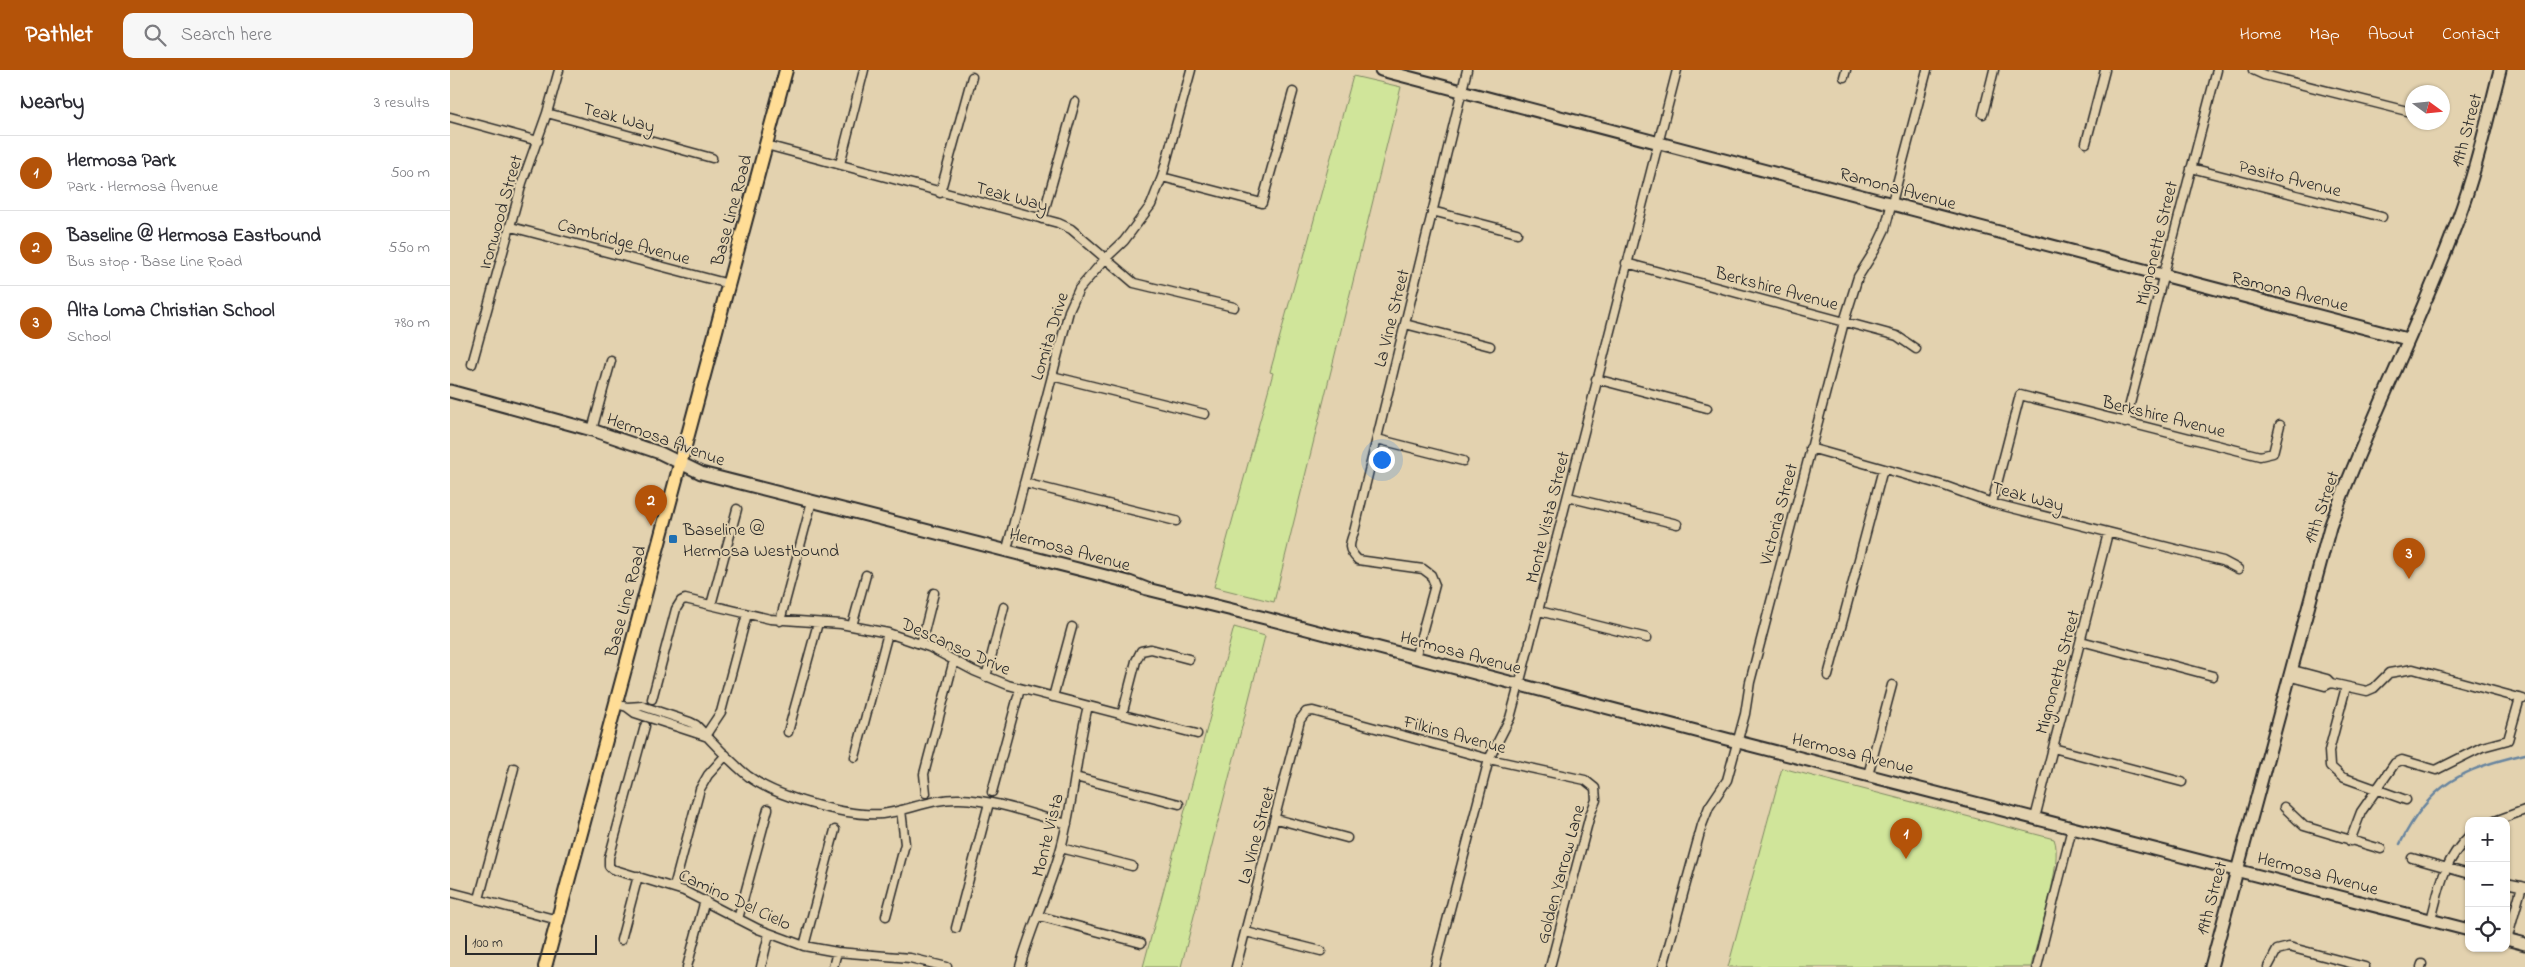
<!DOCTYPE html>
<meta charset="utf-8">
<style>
body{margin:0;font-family:"Indie Flower",sans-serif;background:#f7f7f7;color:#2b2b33}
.controls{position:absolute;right:15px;bottom:15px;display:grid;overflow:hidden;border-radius:10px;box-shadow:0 1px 4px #0004}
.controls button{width:45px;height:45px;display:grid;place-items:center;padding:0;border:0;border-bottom:1px solid #e1e1e2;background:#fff;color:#2b2b33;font:25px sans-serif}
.compass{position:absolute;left:1955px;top:15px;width:45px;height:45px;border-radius:50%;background:#fff;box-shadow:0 1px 4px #0004;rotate:105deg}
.scale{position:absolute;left:15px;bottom:12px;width:132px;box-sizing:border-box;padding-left:5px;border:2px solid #2b2b2b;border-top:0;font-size:14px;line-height:18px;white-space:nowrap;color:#2b2b2b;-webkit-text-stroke:4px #e3d2af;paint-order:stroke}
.you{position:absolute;left:931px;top:389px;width:18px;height:18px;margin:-12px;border:4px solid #fff;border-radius:50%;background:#1a73e8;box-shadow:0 0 0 8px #1a73e833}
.badge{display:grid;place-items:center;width:32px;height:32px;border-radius:50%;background:#b45309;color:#fff;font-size:16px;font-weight:700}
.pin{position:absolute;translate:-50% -41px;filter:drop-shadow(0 1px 2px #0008)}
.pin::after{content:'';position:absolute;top:26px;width:18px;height:15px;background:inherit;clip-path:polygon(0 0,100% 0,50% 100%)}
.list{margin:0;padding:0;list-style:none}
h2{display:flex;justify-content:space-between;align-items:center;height:65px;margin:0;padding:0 20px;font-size:21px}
h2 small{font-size:16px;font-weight:400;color:#7c7c81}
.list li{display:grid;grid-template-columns:32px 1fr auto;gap:15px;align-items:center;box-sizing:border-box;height:75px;padding:0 20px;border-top:1px solid #e1e1e2}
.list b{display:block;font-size:19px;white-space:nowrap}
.list p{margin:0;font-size:16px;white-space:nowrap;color:#7c7c81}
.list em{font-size:16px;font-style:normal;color:#7c7c81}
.icon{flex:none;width:28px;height:28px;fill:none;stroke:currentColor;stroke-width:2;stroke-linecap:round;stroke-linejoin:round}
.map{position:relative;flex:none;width:2075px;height:897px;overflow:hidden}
header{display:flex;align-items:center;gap:30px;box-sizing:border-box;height:70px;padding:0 25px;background:#b45309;color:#fff}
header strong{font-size:24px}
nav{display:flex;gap:28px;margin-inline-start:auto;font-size:18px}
.search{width:350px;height:45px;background:#f7f7f7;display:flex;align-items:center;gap:12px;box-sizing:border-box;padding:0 18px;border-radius:10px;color:#7c7c81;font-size:19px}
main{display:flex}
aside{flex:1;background:#fff}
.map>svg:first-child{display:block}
</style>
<header>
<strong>Pathlet</strong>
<div class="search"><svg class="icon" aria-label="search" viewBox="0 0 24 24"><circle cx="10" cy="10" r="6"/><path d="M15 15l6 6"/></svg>Search here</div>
<nav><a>Home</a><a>Map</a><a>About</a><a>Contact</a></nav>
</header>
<main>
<aside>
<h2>Nearby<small>3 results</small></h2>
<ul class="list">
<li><span class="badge">1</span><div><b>Hermosa Park</b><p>Park · Hermosa Avenue</p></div><em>500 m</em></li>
<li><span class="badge">2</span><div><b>Baseline @ Hermosa Eastbound</b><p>Bus stop · Base Line Road</p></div><em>550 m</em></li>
<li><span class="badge">3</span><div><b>Alta Loma Christian School</b><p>School</p></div><em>780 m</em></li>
</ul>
</aside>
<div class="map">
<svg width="2075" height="897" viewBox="0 0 2075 897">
<rect width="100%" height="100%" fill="#e3d2af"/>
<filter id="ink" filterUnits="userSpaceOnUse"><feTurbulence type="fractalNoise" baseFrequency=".02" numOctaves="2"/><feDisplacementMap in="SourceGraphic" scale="10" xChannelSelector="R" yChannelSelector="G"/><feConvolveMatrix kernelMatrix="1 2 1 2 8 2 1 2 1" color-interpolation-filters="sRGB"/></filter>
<g filter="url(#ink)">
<path fill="#d0e59a" stroke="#7e8862" d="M 903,6 L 951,17 L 824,532 L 764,517 L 823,303 L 820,302 L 850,194 L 852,194 Z
M 784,557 L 815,566 L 731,897 L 693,897 Z
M 1332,698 L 1604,769 C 1614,791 1587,870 1581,897 L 1278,897 Z"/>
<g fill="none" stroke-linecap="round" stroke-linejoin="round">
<path stroke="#68859f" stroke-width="2.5" d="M 1950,774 C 1980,713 2012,699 2075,684"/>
<defs>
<path id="street" d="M 1803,0 L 1814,5 L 1961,42
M 1394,7 L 1396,0
M 97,43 L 262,88
M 1533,44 L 1544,0
M 0,47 L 88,71
M 1636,73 L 1655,0
M 316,75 L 608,153 L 621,159 L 684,213 L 784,237
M 390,94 L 414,0
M 1741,98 L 1932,147
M 712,107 L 812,133 L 843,22
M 490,123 L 522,7
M 982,141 L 1067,163
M 592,149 L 625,32
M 61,157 L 279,214
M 1176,193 L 1447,266 L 1466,279
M 955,254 L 1040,276
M 22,294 L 72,113 L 97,43 L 109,0
M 602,306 L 755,344
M 1146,309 L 1257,338
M 1675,353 L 1767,0
M 142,360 L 161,291
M 927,369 L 1013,391
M 1360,378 L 1495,416 L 1542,433 L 1773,491 L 1788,499
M 574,413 L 726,451
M 1118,427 L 1227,454
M 1542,433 L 1570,325 L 1810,386 L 1823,383 L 1830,355
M 557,479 L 619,241 L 629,219 L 656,188 L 674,171 L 701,135 L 712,107 L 741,0
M 261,535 L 287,439
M 1089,541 L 1197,568
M 330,551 L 362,431
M 402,556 L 416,505
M 1631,571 L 1763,606
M 471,574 L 484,523
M 965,588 L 985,515 L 981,505 L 973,499 L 908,490 C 897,479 899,475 904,462 L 1017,0
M 1843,600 L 1877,609 L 1881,613 L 1917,621 L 1924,618 L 1939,603 L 1963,599 L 2073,629
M 1378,606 L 1433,399
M 536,607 L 554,537
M 1841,607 L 1875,616 L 1881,613
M 1896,617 L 1879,681 L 1880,696 L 1892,707 L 1956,730
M 603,627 L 622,557
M 202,629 L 226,539 L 231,531 L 235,529 L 320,549 L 391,554 L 438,563 L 479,577 L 524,601 L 558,615 L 747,664
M 166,634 L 177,637 L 192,636 L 240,652 L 246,655 C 263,672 279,691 298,706 C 326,727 397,747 432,744 C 458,741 482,728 510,729 C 546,730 583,745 617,754
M 177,637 L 185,643 L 255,666
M 672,645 L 686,591 L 691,581 L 701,579 L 739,589
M 195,656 L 159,788 L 159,796 L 162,799 L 234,821 L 308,859 L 354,876 L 387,882 L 460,888 L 497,897
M 338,662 L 368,553
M 255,666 L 271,642 L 297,544
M 1603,678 L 1732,712
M 405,687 L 438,563
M 1418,705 L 1442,615
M 625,707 L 729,734
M 542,722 L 570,619
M 476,723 L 474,704 L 504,590
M 1834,737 L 1854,756 L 1931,779
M 1585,748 L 1658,463
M 826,749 L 897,768
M 2045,751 L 2075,740
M 1900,771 L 1911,742 L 1945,693 L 1952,690 L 1986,700 L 2032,677 L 2058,670 L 2070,628
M 611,778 L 682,796
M 1962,788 L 2019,804
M 2056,813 L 2075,817
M 224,817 L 250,719 L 258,705 L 276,685
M 0,822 L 108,850
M 29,829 L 64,698
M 436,846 L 455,774 L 451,740
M 589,846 L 691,873
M 288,849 L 318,739
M 1981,850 C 1990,816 1993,792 2019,766
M 506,858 L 539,733
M 796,862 L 871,881
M 171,870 L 188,806
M 2057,870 L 2072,816
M 354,876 L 385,760
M 237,897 L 255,830
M 311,897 L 319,864
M 383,897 L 387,882
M 570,897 C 581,856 600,819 611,778 C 624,731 626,683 638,636
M 786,897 L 850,650 L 856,642 L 863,641 L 1039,689 L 1135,710 L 1145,718 L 1146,730 L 1140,745 L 1100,897
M 985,897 L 1039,689 L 1060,648 L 1069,615 L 1227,0
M 1213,897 L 1252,755 L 1259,737 L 1277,710 L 1295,644 L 1300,612 L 1394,252 L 1408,207 L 1425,180 L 1435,159 L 1477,0
M 1587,897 L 1622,758
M 1818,897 L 1827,880 L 1839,877 L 1915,897
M 1971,897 L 1972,894"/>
<path id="secondary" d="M 931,0 L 1957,269
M 0,321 L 142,360 L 210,383 L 251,403 L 679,512 L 697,519 L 815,548 L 1288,672 L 2019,860
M 2056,869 L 2075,874
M 1761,897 L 1880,457 C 1918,352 1970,254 2008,149 C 2026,101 2037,50 2050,0"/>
<path id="primary" d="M 95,897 L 336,0"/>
</defs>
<use href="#street" stroke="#2b2b2b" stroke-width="11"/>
<use href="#secondary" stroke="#2b2b2b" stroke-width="15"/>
<use href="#primary" stroke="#2b2b2b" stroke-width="16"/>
<use href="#street" stroke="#e3d2af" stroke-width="8"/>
<use href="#secondary" stroke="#e3d2af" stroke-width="11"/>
<use href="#primary" stroke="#ffdd96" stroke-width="12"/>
</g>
</g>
<rect fill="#1f6fb2" stroke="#e3d2af" stroke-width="2" x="218" y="464" width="10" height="10" rx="2.5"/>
<g text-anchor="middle" stroke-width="4" stroke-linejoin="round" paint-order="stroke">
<g font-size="18" fill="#2b2b2b" stroke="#e3d2af">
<text transform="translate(169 47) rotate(15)" y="6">Teak Way</text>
<text transform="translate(2016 60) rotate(-75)" y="6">19th Street</text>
<text transform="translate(1840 108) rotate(14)" y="6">Pasito Avenue</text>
<text transform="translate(1448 118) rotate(15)" y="6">Ramona Avenue</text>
<text transform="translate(562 126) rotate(15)" y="6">Teak Way</text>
<text transform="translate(281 140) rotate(-75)" y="6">Base Line Road</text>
<text transform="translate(50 142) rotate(-74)" y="6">Ironwood Street</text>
<text transform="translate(174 171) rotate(15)" y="6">Cambridge Avenue</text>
<text transform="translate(1706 173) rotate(-76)" y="6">Mignonette Street</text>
<text transform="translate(1327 218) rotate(15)" y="6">Berkshire Avenue</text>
<text transform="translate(1840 221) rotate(14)" y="6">Ramona Avenue</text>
<text transform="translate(941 248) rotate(-76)" y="6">La Vine Street</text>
<text transform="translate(599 266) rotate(-73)" y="6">Lomita Drive</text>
<text transform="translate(1714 346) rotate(14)" y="6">Berkshire Avenue</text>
<text transform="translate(216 369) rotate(20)" y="6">Hermosa Avenue</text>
<text transform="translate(1578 426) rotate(15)" y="6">Teak Way</text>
<text transform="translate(1871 437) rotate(-71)" y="6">19th Street</text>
<text transform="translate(1328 444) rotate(-75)" y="6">Victoria Street</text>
<text transform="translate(1097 447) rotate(-76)" y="6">Monte Vista Street</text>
<text transform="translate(620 479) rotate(15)" y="6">Hermosa Avenue</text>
<text transform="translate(175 531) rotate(-75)" y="6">Base Line Road</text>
<text transform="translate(506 576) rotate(24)" y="6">Descanso Drive</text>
<text transform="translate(1011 582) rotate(15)" y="6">Hermosa Avenue</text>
<text transform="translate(1607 602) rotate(-75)" y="6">Mignonette Street</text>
<text transform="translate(1005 664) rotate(15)" y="6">Filkins Avenue</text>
<text transform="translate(1403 683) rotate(14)" y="6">Hermosa Avenue</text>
<text transform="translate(597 765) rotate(-76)" y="6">Monte Vista</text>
<text transform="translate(806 765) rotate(-75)" y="6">La Vine Street</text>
<text transform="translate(1868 803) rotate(15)" y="6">Hermosa Avenue</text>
<text transform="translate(1110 804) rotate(-75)" y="6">Golden Yarrow Lane</text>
<text transform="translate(1761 828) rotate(-75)" y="6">19th Street</text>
<text transform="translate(285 829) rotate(25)" y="6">Camino Del Cielo</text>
</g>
<g font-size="18" fill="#2b2b2b" stroke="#e3d2af" text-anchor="start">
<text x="233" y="465">Baseline @<tspan x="233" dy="21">Hermosa Westbound</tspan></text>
</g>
</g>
</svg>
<div class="controls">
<button>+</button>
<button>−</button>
<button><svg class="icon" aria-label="locate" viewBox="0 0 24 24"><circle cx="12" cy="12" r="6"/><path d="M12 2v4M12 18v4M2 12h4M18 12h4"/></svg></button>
</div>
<svg class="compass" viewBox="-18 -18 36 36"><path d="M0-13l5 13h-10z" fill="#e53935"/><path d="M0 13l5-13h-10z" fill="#7c7c81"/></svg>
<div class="scale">100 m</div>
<div class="you"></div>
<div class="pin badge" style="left:1456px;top:789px">1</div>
<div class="pin badge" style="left:201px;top:456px">2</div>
<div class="pin badge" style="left:1959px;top:509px">3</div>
</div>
</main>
